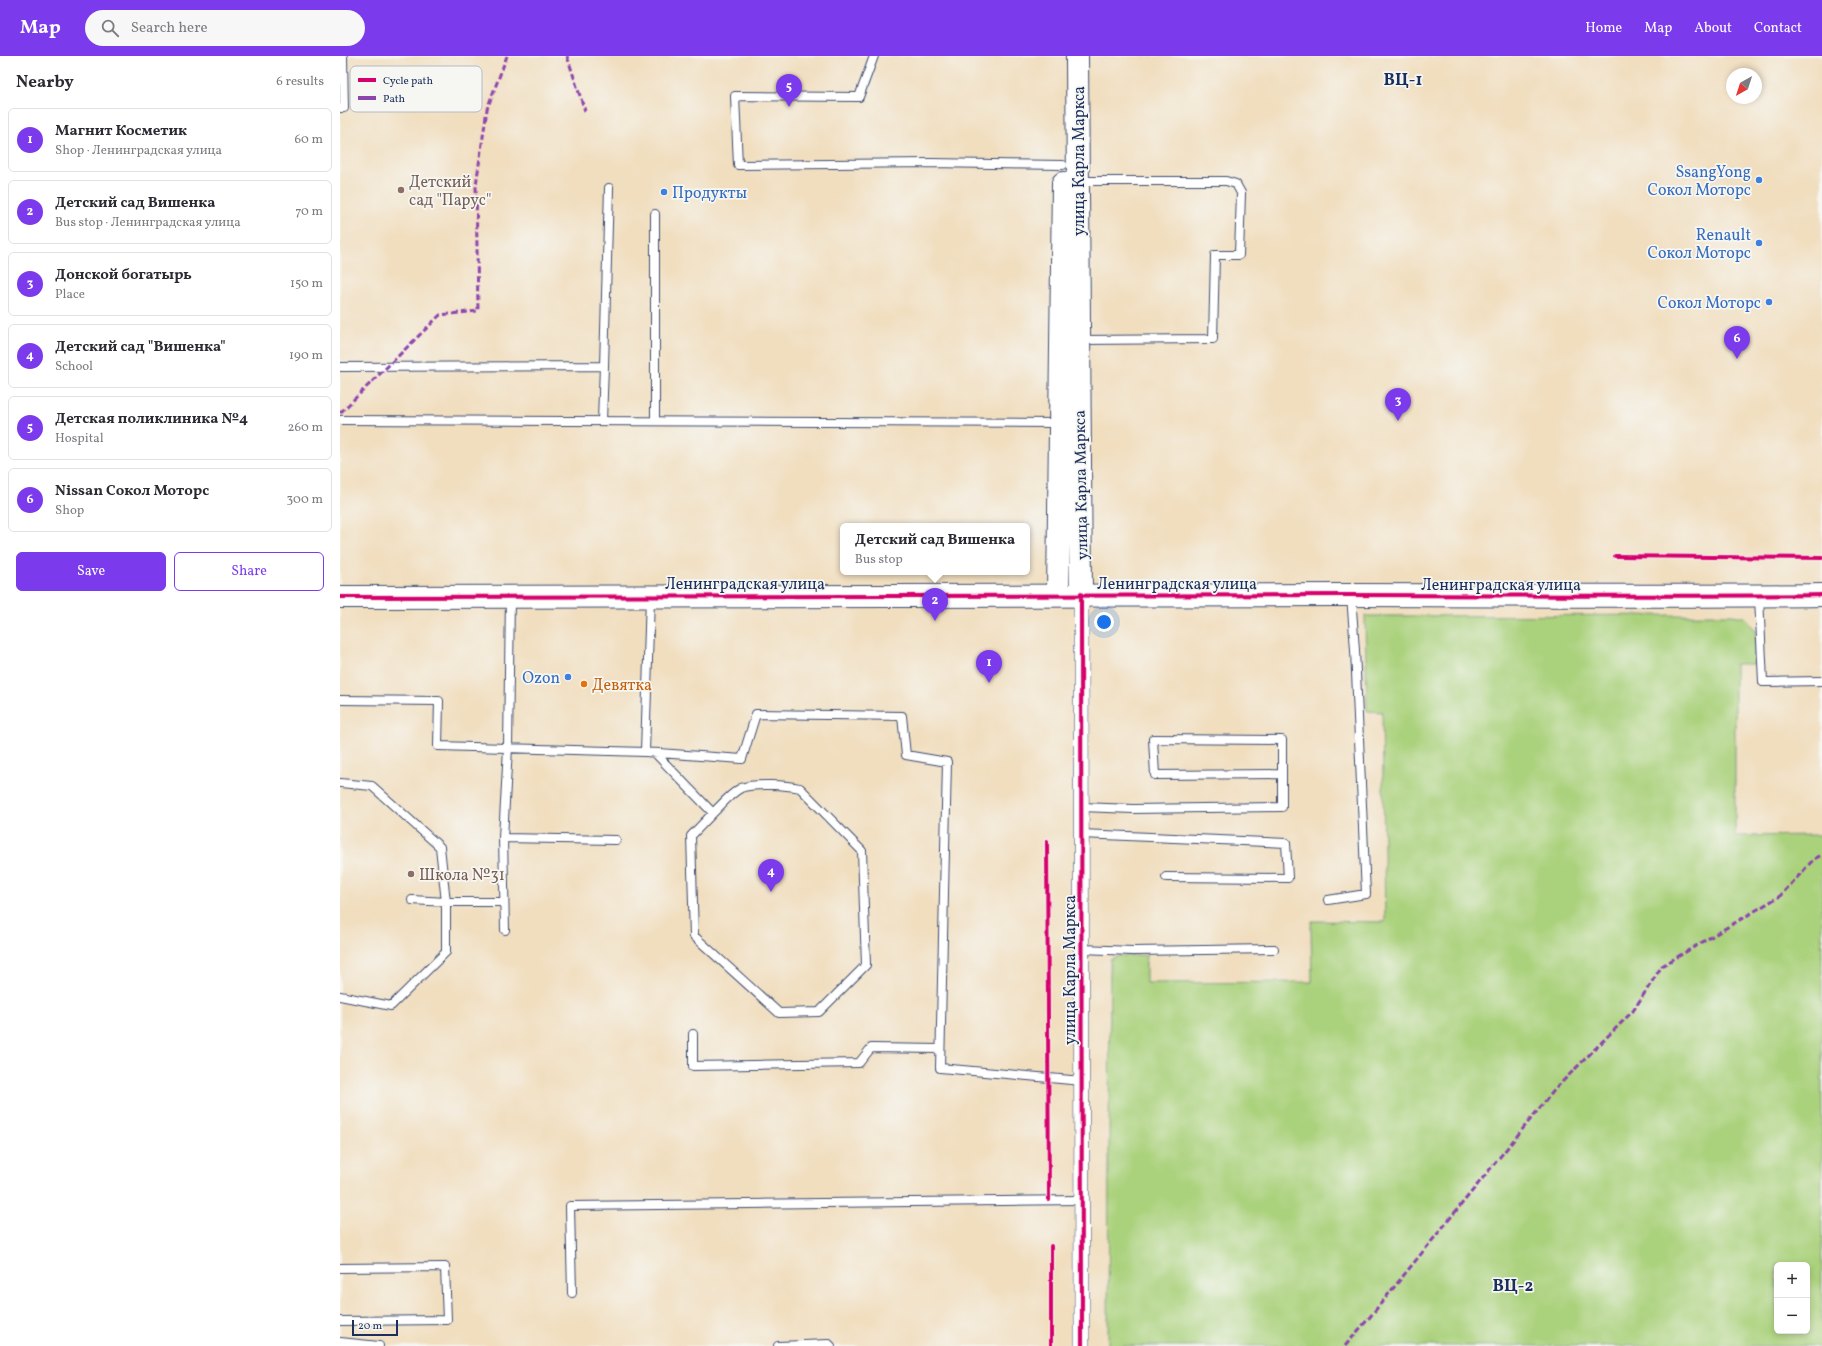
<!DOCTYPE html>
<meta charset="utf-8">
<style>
body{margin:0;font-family:Vollkorn,serif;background:#f7f7f7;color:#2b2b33}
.controls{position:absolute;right:12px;bottom:12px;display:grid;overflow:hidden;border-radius:6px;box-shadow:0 2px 6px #0003}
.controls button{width:36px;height:36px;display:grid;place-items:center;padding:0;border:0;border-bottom:1px solid #e1e1e2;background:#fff;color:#2b2b33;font:20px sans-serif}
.compass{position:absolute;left:1386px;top:12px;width:36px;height:36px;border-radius:50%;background:#fff;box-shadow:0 2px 6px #0003;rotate:219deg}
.scale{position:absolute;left:12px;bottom:10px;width:46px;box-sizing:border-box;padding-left:4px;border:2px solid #1b2f5e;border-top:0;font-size:11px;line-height:14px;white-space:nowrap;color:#1b2f5e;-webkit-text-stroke:3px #f6f6f2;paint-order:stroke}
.you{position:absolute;left:764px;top:566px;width:14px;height:14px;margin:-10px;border:3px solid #fff;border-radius:50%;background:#1a73e8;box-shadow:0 0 0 6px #1a73e833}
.badge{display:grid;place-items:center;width:26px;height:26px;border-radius:50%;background:#7c3aed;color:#fff;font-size:13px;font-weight:700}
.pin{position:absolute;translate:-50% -33px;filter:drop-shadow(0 1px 2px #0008)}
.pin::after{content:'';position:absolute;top:21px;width:14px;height:12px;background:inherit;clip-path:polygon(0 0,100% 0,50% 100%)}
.popup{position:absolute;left:500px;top:467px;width:190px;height:52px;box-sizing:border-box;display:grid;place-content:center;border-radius:6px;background:#fff;filter:drop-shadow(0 1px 3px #0005);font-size:13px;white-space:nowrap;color:#7c7c81}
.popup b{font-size:15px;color:#2b2b33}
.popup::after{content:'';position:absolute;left:50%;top:100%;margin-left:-8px;border:8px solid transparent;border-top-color:#fff}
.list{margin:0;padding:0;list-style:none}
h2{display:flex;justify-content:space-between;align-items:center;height:52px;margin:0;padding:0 16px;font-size:17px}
h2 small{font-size:13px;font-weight:400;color:#7c7c81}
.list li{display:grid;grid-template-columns:26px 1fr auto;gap:12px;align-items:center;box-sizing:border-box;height:64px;margin:0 8px 8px;padding:0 8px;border:1px solid #e1e1e2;border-radius:6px}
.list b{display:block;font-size:15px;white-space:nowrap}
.list p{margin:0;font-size:13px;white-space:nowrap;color:#7c7c81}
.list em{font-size:13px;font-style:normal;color:#7c7c81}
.actions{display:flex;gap:8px;padding:12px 16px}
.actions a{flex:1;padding:9px 0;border:1px solid #7c3aed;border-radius:6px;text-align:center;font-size:14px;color:#7c3aed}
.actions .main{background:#7c3aed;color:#fff}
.icon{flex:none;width:22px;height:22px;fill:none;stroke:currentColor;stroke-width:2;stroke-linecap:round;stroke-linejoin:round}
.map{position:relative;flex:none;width:1482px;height:1290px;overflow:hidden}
header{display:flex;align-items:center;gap:24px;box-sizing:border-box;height:56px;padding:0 20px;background:#7c3aed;color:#fff}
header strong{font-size:19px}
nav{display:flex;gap:22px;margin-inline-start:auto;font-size:14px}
.search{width:280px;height:36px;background:#f7f7f7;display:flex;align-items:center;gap:10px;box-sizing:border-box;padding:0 14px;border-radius:22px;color:#7c7c81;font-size:15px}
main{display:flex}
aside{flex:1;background:#fff}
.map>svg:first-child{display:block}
</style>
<header>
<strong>Map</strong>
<div class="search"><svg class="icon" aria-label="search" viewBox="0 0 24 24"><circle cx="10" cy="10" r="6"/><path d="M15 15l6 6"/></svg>Search here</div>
<nav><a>Home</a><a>Map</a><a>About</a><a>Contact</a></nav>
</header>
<main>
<aside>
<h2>Nearby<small>6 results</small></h2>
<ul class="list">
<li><span class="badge">1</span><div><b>Магнит Косметик</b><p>Shop · Ленинградская улица</p></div><em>60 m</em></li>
<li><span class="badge">2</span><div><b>Детский сад Вишенка</b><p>Bus stop · Ленинградская улица</p></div><em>70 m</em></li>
<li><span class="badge">3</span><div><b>Донской богатырь</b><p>Place</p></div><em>150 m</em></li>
<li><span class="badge">4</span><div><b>Детский сад &quot;Вишенка&quot;</b><p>School</p></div><em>190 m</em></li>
<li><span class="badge">5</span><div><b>Детская поликлиника №4</b><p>Hospital</p></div><em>260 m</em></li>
<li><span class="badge">6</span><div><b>Nissan Сокол Моторс</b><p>Shop</p></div><em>300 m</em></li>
</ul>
<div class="actions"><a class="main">Save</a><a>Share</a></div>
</aside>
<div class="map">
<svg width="1482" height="1290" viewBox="0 0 1482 1290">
<rect width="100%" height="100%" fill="#f6f6f2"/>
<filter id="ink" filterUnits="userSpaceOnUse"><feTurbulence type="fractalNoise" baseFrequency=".025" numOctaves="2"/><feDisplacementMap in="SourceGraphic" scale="8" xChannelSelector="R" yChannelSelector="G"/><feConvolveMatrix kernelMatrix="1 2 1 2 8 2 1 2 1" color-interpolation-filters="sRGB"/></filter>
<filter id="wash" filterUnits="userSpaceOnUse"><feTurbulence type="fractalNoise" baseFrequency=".012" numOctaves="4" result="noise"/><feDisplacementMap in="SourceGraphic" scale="16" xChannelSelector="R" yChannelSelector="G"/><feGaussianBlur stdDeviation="0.9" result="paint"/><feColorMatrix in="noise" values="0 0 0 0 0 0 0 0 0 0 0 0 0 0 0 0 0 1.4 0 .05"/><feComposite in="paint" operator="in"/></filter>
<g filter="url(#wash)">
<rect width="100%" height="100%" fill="#f1debf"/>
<path fill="#aad17b" stroke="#62806c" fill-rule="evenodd" d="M 1392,559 L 1405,561 L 1416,575 L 1414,608 L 1395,608 L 1395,780 L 1482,779 L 1482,1290 L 768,1290 L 770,903 L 778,900 L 806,899 L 806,927 L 972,926 L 971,871 L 972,865 L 1045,866 L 1042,656 L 1027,655 L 1025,560 ZM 1437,1209 L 1467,1209 L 1467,1275 L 1437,1275 Z"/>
</g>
<g filter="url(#ink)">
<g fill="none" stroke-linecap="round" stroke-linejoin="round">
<defs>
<path id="lane" d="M 534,0 L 519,41 L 395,40 L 398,109 L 591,107 L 723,109
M 0,52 L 4,52 L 3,0
M 739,125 L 886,125 L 896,128 L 901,137 L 899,199 L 875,199 L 873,283 L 739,284
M 264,310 L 269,132
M 0,311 L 264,310 L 262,365
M 0,364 L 720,367
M 315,365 L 315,158
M 1419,541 L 1423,626 L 1482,625
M 0,644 L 99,645 L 98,690 L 305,696 L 402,703 L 416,658 L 562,660 L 566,699 L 607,706 L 600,1012 L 742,1025
M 813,683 L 942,684 L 942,718 L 815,719 Z
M 305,696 L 310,541
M 315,697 L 373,757 L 351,780 L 354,880 L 439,957 L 479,956 L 526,909 L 522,795 L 460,732 C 447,729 413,727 401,732 C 391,737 381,749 373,757
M 0,727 L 32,730 L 100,791 L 106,846 L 106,896 L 51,950 L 0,940
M 741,751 L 793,753 L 942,751 L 942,718
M 741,778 L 946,787 L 948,822 L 826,821
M 163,782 L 276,784
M 72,844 L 106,846 L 164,846
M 988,844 L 1026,838 L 1015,594 L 1011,539
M 165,874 L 163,782 L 168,692 L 170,541
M 742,893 L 793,895 L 934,893
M 353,978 L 353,1010 L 519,1007 L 531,992 L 600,993
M 0,1212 L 105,1211 L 107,1264 L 0,1265
M 232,1237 L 230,1150 L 742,1144
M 0,1286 L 39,1290
M 438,1290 L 489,1288 L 491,1290"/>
<path id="street" d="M 741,539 L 742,1290"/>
<path id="secondary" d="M 737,0 L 741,539
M 718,539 L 723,127
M 0,541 C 335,539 670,539 1005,539 C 1164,539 1323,541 1482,539"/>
</defs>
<use href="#lane" stroke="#3b496d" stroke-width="10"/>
<use href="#street" stroke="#3b496d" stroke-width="16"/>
<use href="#secondary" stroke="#3b496d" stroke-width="24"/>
<use href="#lane" stroke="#fff" stroke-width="8"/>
<use href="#street" stroke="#fff" stroke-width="15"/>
<use href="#secondary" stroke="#fff" stroke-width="22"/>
<path stroke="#8e44ad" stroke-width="3" stroke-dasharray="6 3" stroke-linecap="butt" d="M 227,0 L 245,55
M 0,357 L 100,259 L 138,255 L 136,129 L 147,53 L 167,0
M 1005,1290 L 1029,1262 L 1216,1032 L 1293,955 L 1322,910 L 1440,840 L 1474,803 L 1482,799"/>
<defs>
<path id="cycleway" d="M 1275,500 L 1482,502
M 741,538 L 742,1290
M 0,541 C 335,539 670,539 1005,539 C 1164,539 1323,541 1482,539
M 707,785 L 709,1144
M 711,1190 L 711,1290"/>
</defs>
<use href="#cycleway" stroke="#f6f6f2" stroke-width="6"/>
<use href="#cycleway" stroke="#d6006c" stroke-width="4"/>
</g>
</g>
<g fill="#3f7fe0" stroke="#f6f6f2" stroke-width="1.5">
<circle cx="1419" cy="124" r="4"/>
<circle cx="324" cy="136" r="4"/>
<circle cx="1419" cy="187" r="4"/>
<circle cx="1429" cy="246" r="4"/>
<circle cx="228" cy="621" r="4"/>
</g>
<g fill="#8d6e63" stroke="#f6f6f2" stroke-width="1.5">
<circle cx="61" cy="134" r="4"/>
<circle cx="71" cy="818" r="4"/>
</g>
<circle fill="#e8710a" stroke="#f6f6f2" stroke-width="1.5" cx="244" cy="628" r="4"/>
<g text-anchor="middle" stroke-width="3.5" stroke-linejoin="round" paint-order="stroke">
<g font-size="16" fill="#1b2f5e" stroke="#f6f6f2">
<text transform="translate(738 105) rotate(-90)" y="6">улица Карла Маркса</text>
<text transform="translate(740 429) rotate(-91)" y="6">улица Карла Маркса</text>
<text x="405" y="533">Ленинградская улица</text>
<text x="837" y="533">Ленинградская улица</text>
<text x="1161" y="534">Ленинградская улица</text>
<text transform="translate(729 914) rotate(-90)" y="6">улица Карла Маркса</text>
</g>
<g font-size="16" fill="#366cbe" stroke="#f6f6f2" text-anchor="end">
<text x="1411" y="121">SsangYong<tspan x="1411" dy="18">Сокол Моторс</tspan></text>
<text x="332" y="142" text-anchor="start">Продукты</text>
<text x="1411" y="184">Renault<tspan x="1411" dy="18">Сокол Моторс</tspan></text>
<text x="1421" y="252">Сокол Моторс</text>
<text x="220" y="627">Ozon</text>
</g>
<g font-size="16" fill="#785e54" stroke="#f6f6f2" text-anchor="start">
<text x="69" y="131">Детский<tspan x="69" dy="18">сад "Парус"</tspan></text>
<text x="79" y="824">Школа №31</text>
</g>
<g font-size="16" fill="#c56008" stroke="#f6f6f2" text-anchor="start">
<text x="252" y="634">Девятка</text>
</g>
<g font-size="17" font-weight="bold" fill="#1b2f5e" stroke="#f6f6f2">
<text x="1063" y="29">ВЦ-1</text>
<text x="1173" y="1235">ВЦ-2</text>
</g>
</g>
<rect x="10" y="10" width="132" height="46" rx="6" fill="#f6f6f2" stroke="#b4bac6" stroke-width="1"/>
<rect x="18" y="22" width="18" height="4" fill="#d6006c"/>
<rect x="18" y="40" width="18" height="4" fill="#8e44ad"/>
<g font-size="11" fill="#1b2f5e">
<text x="43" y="28">Cycle path</text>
<text x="43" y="46">Path</text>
</g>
</svg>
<div class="controls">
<button>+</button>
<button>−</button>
</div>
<svg class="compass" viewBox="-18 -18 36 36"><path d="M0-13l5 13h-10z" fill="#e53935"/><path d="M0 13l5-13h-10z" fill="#7c7c81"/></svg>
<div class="scale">20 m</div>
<div class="you"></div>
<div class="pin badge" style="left:649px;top:627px">1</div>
<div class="pin badge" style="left:595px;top:565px">2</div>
<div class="popup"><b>Детский сад Вишенка</b>Bus stop</div>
<div class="pin badge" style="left:1058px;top:365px">3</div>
<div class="pin badge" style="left:431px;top:836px">4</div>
<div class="pin badge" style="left:449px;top:51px">5</div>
<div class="pin badge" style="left:1397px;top:303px">6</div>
</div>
</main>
